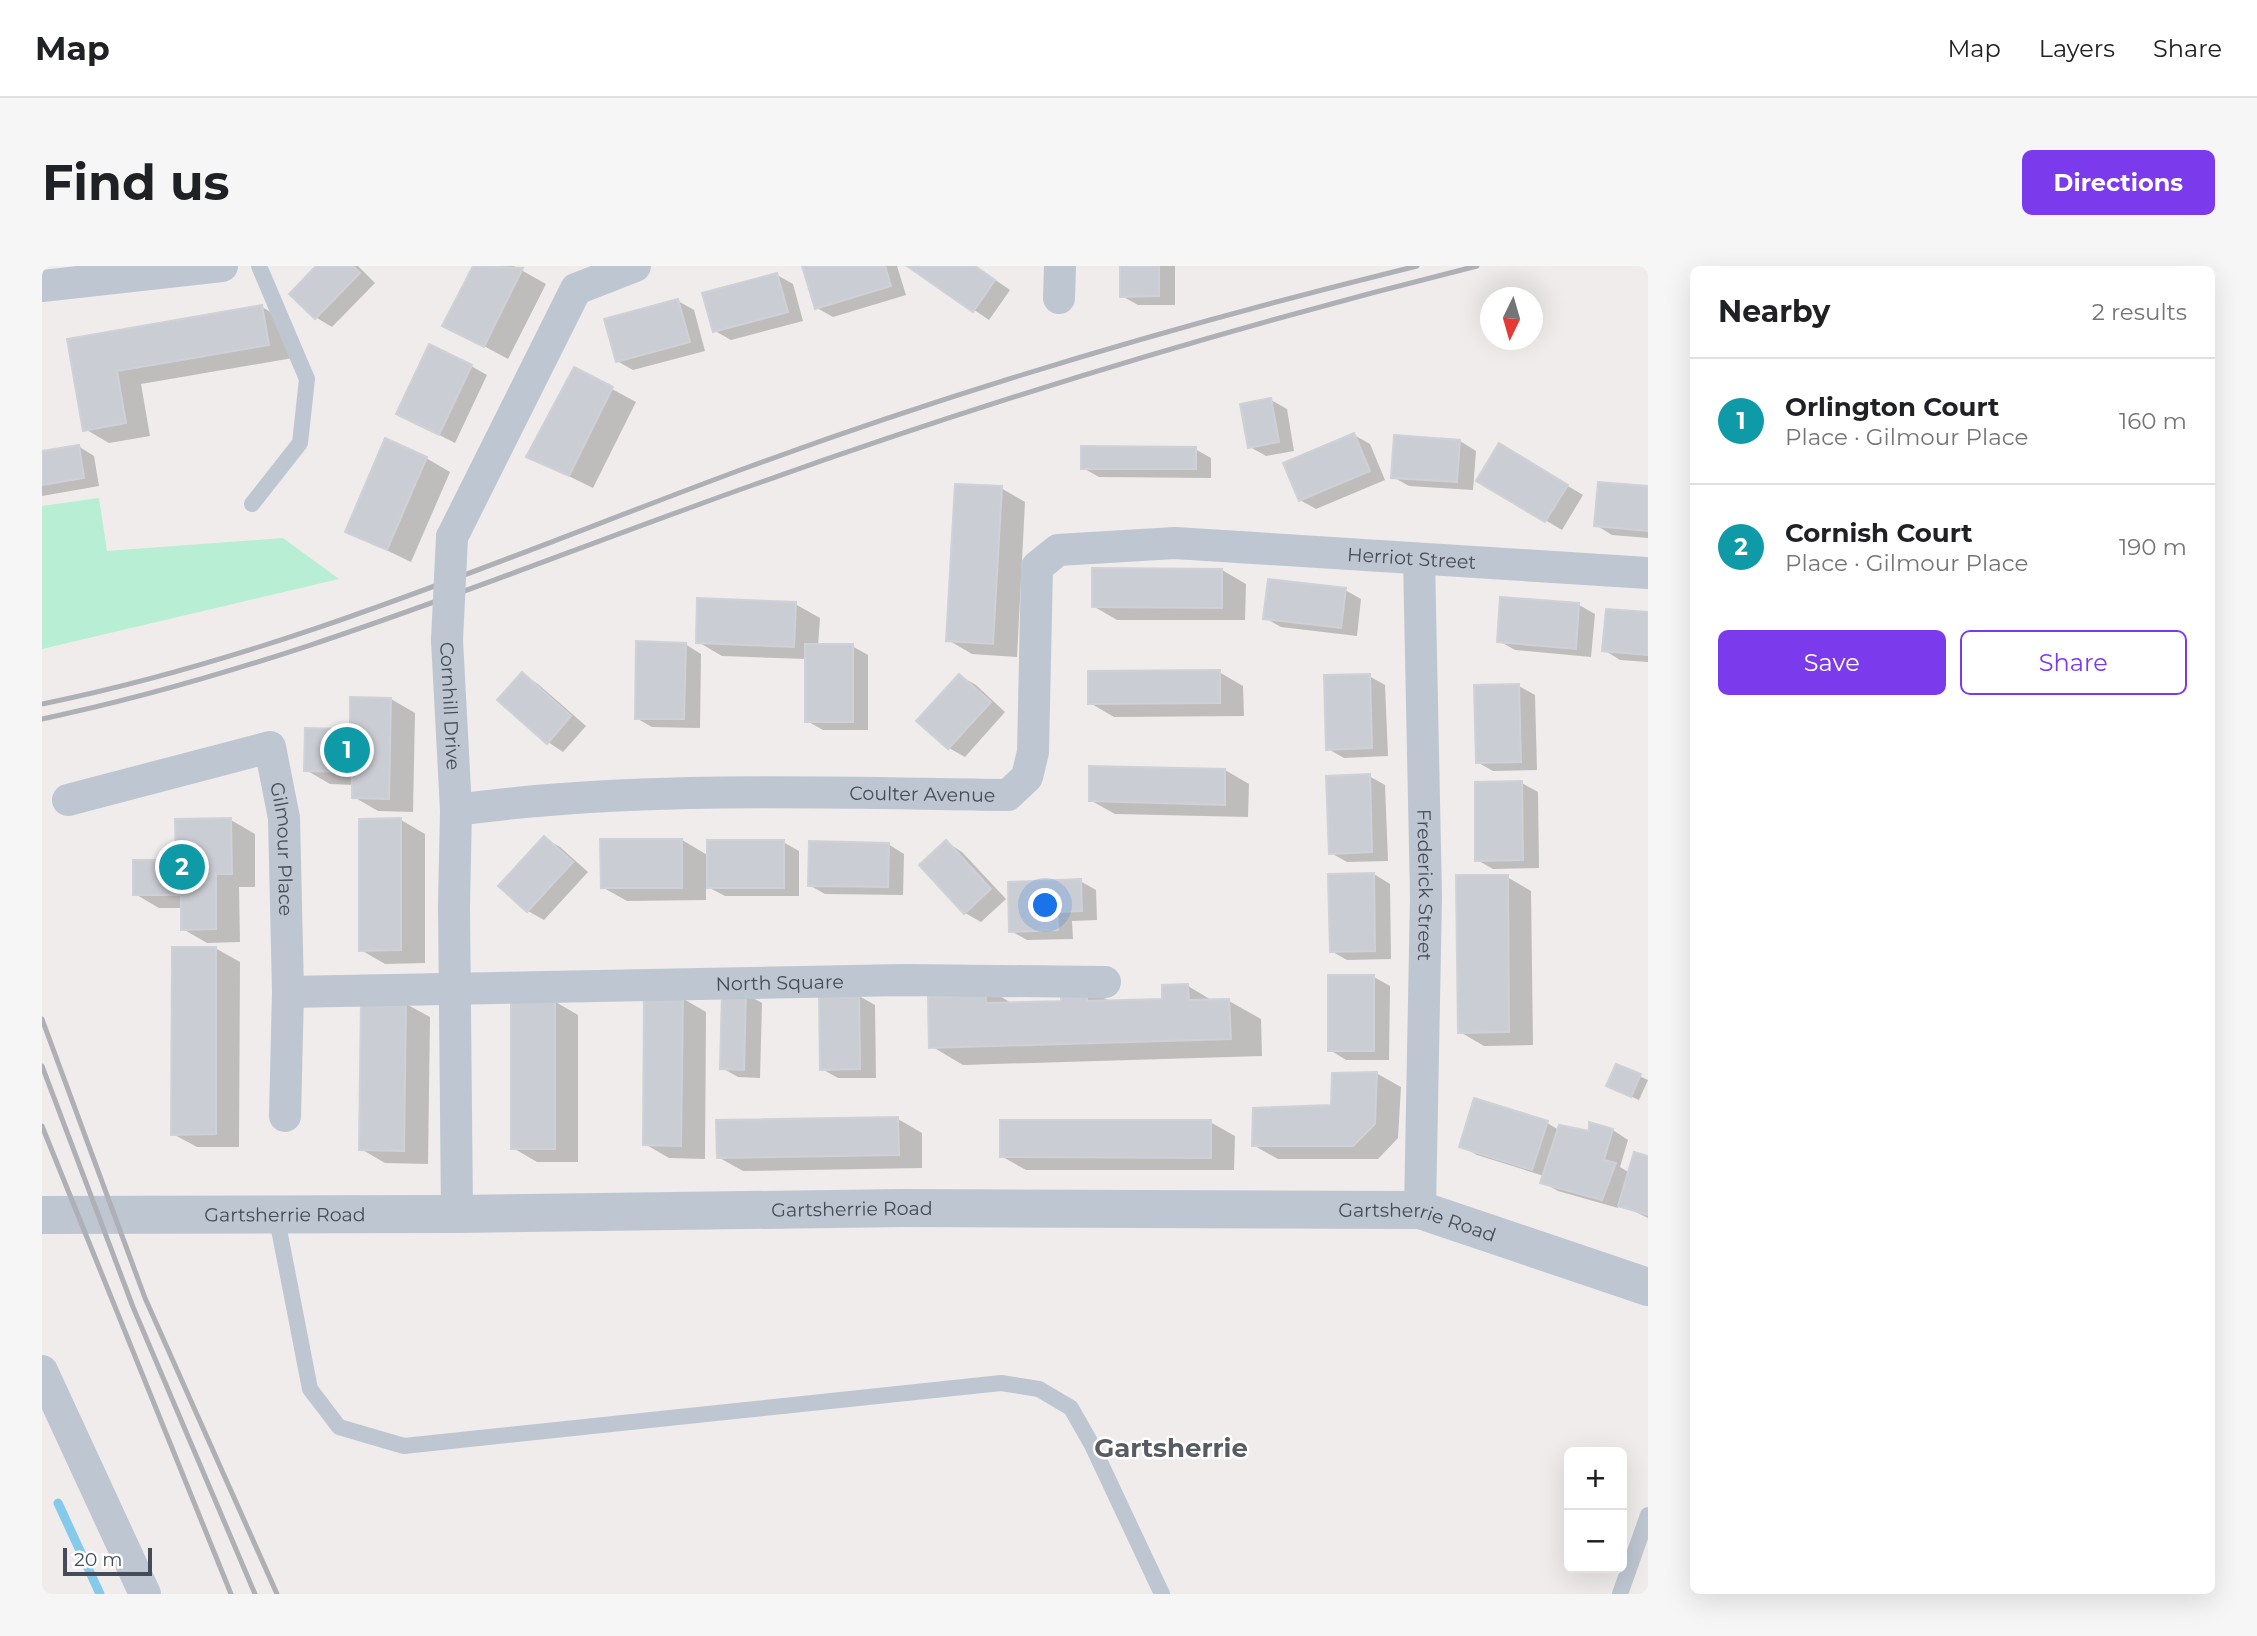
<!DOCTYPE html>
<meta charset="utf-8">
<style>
body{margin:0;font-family:Montserrat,sans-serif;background:#f6f6f6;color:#202124}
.controls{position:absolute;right:21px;bottom:21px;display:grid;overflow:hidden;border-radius:10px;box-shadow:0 7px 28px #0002}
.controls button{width:63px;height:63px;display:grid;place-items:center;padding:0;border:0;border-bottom:2px solid #e0e0e0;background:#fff;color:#202124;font:35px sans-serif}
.compass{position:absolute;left:1438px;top:21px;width:63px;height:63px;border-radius:50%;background:#fff;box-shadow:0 7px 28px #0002;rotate:185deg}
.scale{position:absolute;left:21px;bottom:18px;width:89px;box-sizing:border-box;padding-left:7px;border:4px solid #444c59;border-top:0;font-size:19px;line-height:24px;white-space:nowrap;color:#444c59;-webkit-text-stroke:5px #fff;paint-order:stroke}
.you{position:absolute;left:1004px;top:640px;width:24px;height:24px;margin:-18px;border:5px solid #fff;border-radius:50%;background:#1a73e8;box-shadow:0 0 0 10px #1a73e833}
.badge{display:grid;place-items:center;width:46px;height:46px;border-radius:50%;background:#7c3aed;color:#fff;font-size:23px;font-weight:700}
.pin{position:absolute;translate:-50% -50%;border:4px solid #fff;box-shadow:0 2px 7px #0006}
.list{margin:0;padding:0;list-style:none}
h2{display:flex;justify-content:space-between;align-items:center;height:91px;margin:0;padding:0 28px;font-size:30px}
h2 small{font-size:23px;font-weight:400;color:#757577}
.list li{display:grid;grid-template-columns:46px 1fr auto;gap:21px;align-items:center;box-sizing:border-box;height:126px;padding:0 28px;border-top:2px solid #e0e0e0}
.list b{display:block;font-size:26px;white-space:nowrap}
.list p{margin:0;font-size:23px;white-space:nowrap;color:#757577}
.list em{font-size:23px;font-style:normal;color:#757577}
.actions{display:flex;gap:14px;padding:21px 28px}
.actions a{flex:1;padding:16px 0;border:2px solid #7c3aed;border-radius:10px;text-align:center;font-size:24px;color:#7c3aed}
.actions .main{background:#7c3aed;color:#fff}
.map{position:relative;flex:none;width:1606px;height:1328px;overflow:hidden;border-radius:10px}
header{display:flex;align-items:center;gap:42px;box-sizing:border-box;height:98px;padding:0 35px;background:#fff;border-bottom:2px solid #e0e0e0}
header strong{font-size:33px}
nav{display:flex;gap:38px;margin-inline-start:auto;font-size:24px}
.intro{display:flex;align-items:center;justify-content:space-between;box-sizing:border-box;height:168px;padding:0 42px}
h1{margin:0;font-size:49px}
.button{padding:18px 32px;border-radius:10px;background:#7c3aed;color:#fff;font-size:24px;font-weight:700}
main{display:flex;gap:42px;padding:0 42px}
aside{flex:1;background:#fff;border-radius:10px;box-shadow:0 7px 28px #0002}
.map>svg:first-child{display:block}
</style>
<header>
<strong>Map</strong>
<nav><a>Map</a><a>Layers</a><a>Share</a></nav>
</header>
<div class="intro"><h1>Find us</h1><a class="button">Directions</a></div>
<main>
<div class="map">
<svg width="1606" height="1328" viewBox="0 0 1606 1328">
<rect width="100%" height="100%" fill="#efeceb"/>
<path fill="#b8eed4" d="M 57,232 L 65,285 L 241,272 L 297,313 L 0,383 L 0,240 Z"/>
<path fill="#0003" d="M 276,0 L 316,0 L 333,17 L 290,61 L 275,52 L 250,28 Z
M 433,0 L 472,0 L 504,18 L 466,93 L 403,59 Z
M 762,0 L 855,0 L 864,29 L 791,51 L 775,42 Z
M 868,0 L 933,0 L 968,24 L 947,54 Z
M 1080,0 L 1133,0 L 1133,39 L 1096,39 L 1080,30 Z
M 735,9 L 751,18 L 761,55 L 689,74 L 673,65 Z
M 636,35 L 652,44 L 663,85 L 591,104 L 575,95 Z
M 220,41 L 244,55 L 251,92 L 99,118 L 108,170 L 67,177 L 43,163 L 27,74 Z
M 429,100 L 445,109 L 413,177 L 356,148 Z
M 570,123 L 594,136 L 551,222 L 486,190 Z
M 1229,134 L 1245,143 L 1252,185 L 1224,190 L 1208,181 Z
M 1312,169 L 1328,178 L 1343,214 L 1274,243 L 1258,234 Z
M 1418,175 L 1434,185 L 1431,224 L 1367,220 L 1351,211 Z
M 1457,179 L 1541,229 L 1520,264 L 1436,214 Z
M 36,180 L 52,190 L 57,220 L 0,230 L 0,187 Z
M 1153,183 L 1169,192 L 1169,212 L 1057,211 L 1041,202 Z
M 384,192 L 408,206 L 369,296 L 305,265 Z
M 1558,218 L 1606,222 L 1606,272 L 1570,269 L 1554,259 Z
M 959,222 L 983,236 L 975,391 L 930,388 L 906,374 Z
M 1180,304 L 1204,318 L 1203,354 L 1075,354 L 1051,340 Z
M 1303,324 L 1319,333 L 1315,370 L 1239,361 L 1223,352 Z
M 1460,333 L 1537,339 L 1553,348 L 1549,391 L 1473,384 L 1457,375 Z
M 753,338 L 778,352 L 776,380 L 810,380 L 826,389 L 826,464 L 781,464 L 765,455 L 765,393 L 680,390 L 656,376 Z
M 1565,345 L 1606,348 L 1606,396 L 1578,394 L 1562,384 Z
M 643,378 L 659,388 L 658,462 L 610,461 L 594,452 Z
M 1177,406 L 1201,420 L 1202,450 L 1072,451 L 1048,437 Z
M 480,408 L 496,418 L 544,460 L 521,486 L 506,476 Z
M 918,410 L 934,419 L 963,446 L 923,491 L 907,482 Z
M 1327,410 L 1343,419 L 1346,490 L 1302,492 L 1286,483 Z
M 1477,420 L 1493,429 L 1495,504 L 1451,505 L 1435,496 Z
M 349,433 L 373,447 L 371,546 L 336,545 L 312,531 L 312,519 L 288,518 L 264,504 Z
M 1183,504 L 1207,518 L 1206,551 L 1073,548 L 1048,534 Z
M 1327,510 L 1343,519 L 1346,595 L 1305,596 L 1289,587 Z
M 1480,517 L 1496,526 L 1497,602 L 1451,603 L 1435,594 Z
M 189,554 L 213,568 L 213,621 L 197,621 L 198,676 L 165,677 L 141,663 L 141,642 L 117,642 L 93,628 Z
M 359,554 L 383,568 L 383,697 L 343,698 L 319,684 Z
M 502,572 L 518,581 L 546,606 L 502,654 L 486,645 L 459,620 Z
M 640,574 L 667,590 L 741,576 L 757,585 L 757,630 L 683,630 L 664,620 L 664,634 L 585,635 L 560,621 Z
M 904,576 L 920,586 L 964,633 L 939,656 L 923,647 Z
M 846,578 L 862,588 L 861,629 L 783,628 L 767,619 Z
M 1332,608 L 1348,618 L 1349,693 L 1305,694 L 1289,685 Z
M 1465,611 L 1489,625 L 1491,779 L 1442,780 L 1418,766 Z
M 1038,615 L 1054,624 L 1055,654 L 1030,655 L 1031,673 L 985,674 L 969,665 Z
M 173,682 L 198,696 L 197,881 L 155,881 L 131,868 Z
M 1332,711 L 1348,720 L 1347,794 L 1304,794 L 1288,784 Z
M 1146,720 L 1171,735 L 1187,735 L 1219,753 L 1220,790 L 921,799 L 889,780 L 925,732 L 943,721 L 971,738 L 1021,736 L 1045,722 L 1069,736 L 1122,735 Z
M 704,728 L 720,737 L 718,812 L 696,811 L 680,802 Z
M 817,730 L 833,739 L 834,812 L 796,812 L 780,803 Z
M 640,732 L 664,746 L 663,893 L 627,892 L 603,878 Z
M 512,735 L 536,749 L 536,896 L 495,896 L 471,882 Z
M 364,738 L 388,751 L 386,898 L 343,897 L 319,883 Z
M 1575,800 L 1606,814 L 1597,834 L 1574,824 Z
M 1334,807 L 1359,821 L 1356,872 L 1336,893 L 1236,893 L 1211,879 L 1291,841 Z
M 856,853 L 880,867 L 880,902 L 701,905 L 676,891 Z
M 1168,856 L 1193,870 L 1192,904 L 984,904 L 959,890 Z
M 1505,857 L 1517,864 L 1549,867 L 1571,864 L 1586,874 L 1578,901 L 1588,907 L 1594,888 L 1606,892 L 1606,952 L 1577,938 L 1576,942 L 1516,925 L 1500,916 L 1502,910 L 1435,889 L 1419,880 Z"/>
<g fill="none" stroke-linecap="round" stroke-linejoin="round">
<path stroke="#85c9eb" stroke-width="9" d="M 16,1237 L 58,1328"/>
</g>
<path fill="#cbcdd4" stroke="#cfd1d7" stroke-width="2" d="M 274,0 L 311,0 L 318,7 L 273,53 L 247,28 Z
M 431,0 L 481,2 L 442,81 L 400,60 Z
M 760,0 L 843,0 L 849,20 L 773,43 Z
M 865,0 L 933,0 L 953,14 L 931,46 Z
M 1078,0 L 1117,0 L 1117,30 L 1078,31 Z
M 735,7 L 746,46 L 671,66 L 660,27 Z
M 636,33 L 648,76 L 574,96 L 562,53 Z
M 220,39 L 227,79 L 75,105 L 84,157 L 41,165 L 25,73 Z
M 387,78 L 430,99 L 397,169 L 354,148 Z
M 532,101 L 571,121 L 527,210 L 484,191 Z
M 1229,132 L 1237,176 L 1206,182 L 1198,138 Z
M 1312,167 L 1328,205 L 1257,235 L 1241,197 Z
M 1352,169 L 1418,174 L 1415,216 L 1349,212 Z
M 343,172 L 385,191 L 345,284 L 303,266 Z
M 1457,177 L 1526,219 L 1503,256 L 1434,215 Z
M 37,179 L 42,212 L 0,219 L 0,185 Z
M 1039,180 L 1154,181 L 1154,203 L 1039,203 Z
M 1556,216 L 1606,220 L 1606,265 L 1552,260 Z
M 913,218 L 960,220 L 951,378 L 904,375 Z
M 1050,302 L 1180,303 L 1180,342 L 1050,341 Z
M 1226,313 L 1304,322 L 1299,362 L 1221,353 Z
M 1458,331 L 1537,337 L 1534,383 L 1455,376 Z
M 655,332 L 754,336 L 752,381 L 654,377 Z
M 1564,343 L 1606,346 L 1606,389 L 1560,385 Z
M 594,375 L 644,377 L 642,453 L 593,453 Z
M 763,378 L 811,378 L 811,456 L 763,456 Z
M 1178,404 L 1178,437 L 1046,438 L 1046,405 Z
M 480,406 L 529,450 L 505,478 L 455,434 Z
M 917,408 L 949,436 L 906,483 L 874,455 Z
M 1328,408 L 1330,482 L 1284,484 L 1282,409 Z
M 1477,418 L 1479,496 L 1434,497 L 1432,419 Z
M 308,431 L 349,432 L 347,533 L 310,532 L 310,506 L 262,505 L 263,462 L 308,463 Z
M 1047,500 L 1183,503 L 1183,539 L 1047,535 Z
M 1328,508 L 1330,586 L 1287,588 L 1284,510 Z
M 1480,515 L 1481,594 L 1433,595 L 1433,516 Z
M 189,552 L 190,608 L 174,608 L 174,663 L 139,664 L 139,629 L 91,629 L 91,594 L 134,594 L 133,553 Z
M 359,552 L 359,684 L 317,685 L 317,553 Z
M 502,570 L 531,596 L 485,646 L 456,620 Z
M 558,573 L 640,573 L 640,622 L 559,622 Z
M 665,574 L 742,574 L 742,622 L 665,622 Z
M 904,574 L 949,623 L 922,648 L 877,599 Z
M 767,575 L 847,577 L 846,621 L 766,620 Z
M 1332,607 L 1333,685 L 1288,686 L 1286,608 Z
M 1414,609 L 1466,609 L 1467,766 L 1416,767 Z
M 1039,613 L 1040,645 L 1015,646 L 1016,664 L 967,666 L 966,616 Z
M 130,681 L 174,681 L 174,868 L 129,869 Z
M 1286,709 L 1332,709 L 1332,785 L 1286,785 Z
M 1146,718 L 1147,734 L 1187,733 L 1189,773 L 887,782 L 886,731 L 923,730 L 943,719 L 944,737 L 1019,735 L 1019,721 L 1045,720 L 1045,735 L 1120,733 L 1120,719 Z
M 680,726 L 704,727 L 702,804 L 678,803 Z
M 817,728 L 818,803 L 778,804 L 777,729 Z
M 602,730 L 641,730 L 639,880 L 601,879 Z
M 469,733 L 513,733 L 513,883 L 469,883 Z
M 319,735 L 364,736 L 362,885 L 317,884 Z
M 1574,798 L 1599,808 L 1589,831 L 1564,820 Z
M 1335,806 L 1333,858 L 1311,880 L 1210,880 L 1211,842 L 1289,839 L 1290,807 Z
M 1432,832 L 1506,855 L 1490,904 L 1417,881 Z
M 856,851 L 857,889 L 675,892 L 674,854 Z
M 958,854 L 1169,854 L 1169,892 L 958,891 Z
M 1547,856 L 1571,863 L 1562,894 L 1574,897 L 1560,934 L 1498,917 L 1517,859 L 1547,865 Z
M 1592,886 L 1606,890 L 1606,949 L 1576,940 Z"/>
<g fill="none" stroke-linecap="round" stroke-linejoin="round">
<path stroke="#bec6d1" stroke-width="16" d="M 210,238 L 258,177 L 265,113 L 217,0
M 234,948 L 268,1123 L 297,1161 L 362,1180 L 959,1117 L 997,1123 L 1029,1142 L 1050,1179 L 1120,1328
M 1578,1328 L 1606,1249"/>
<g stroke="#bec6d1" stroke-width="32">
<path d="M 0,20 L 180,0"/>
<path d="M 1017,32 L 1018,0"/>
<path d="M 410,271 L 534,23 L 593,0"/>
<path id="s1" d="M 1377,293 L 1384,631 L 1378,944"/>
<path id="s2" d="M 405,374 L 414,544 L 412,640 L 415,948"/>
<path id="s3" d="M 26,534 L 228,481 L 242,552 L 246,726 L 862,714 L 1063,716"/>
<path id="s4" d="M 414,544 C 596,519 783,527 966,529 L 985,511 L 991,486 L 995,301 L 1016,284 L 1133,277 L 1606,307"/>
<path d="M 243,850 L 246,726"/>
<path d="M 0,1105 L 103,1328"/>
</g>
<path stroke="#bec6d1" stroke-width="38" id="s5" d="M 0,949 L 415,948 L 861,942 L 1378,944 L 1606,1021"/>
<path stroke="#aeb0b6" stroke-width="5" d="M 0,438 C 242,389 471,288 701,203 C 921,122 1147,56 1375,0
M 0,453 C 244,402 476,302 711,219 C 949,134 1190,61 1435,0
M 0,753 L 103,1032 L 235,1328
M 0,800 L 91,1041 L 213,1328
M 0,860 L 189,1328"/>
<path stroke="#bec6d1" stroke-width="32" d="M 405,374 L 410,271"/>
</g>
<g text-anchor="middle" stroke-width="5" stroke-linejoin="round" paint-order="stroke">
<g font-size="19" fill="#444c59" stroke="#fff">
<text dy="7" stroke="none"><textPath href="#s4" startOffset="1171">Herriot Street</textPath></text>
<text dy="7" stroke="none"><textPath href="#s2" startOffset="66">Cornhill Drive</textPath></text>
<text dy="7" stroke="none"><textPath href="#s4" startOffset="467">Coulter Avenue</textPath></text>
<text dy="7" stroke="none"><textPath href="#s3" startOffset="312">Gilmour Place</textPath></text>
<text dy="7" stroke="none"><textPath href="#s1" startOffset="326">Frederick Street</textPath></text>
<text dy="7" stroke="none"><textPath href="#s3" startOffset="947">North Square</textPath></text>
<text dy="7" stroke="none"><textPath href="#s5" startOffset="810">Gartsherrie Road</textPath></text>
<text dy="7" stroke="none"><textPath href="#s5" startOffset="243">Gartsherrie Road</textPath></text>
<text dy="7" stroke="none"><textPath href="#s5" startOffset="1377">Gartsherrie Road</textPath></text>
</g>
<g font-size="26" font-weight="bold" fill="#585b60" stroke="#fff">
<text x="1129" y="1191">Gartsherrie</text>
</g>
</g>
</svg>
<div class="controls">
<button>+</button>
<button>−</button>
</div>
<svg class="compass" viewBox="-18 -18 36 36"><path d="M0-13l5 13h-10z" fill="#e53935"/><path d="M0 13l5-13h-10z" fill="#757577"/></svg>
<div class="scale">20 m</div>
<div class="you"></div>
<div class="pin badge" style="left:305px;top:484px;background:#0f9aa8">1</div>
<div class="pin badge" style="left:140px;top:601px;background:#0f9aa8">2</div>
</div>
<aside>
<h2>Nearby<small>2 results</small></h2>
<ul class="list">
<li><span class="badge" style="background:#0f9aa8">1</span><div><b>Orlington Court</b><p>Place · Gilmour Place</p></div><em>160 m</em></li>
<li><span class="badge" style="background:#0f9aa8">2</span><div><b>Cornish Court</b><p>Place · Gilmour Place</p></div><em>190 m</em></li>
</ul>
<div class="actions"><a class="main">Save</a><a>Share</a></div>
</aside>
</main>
